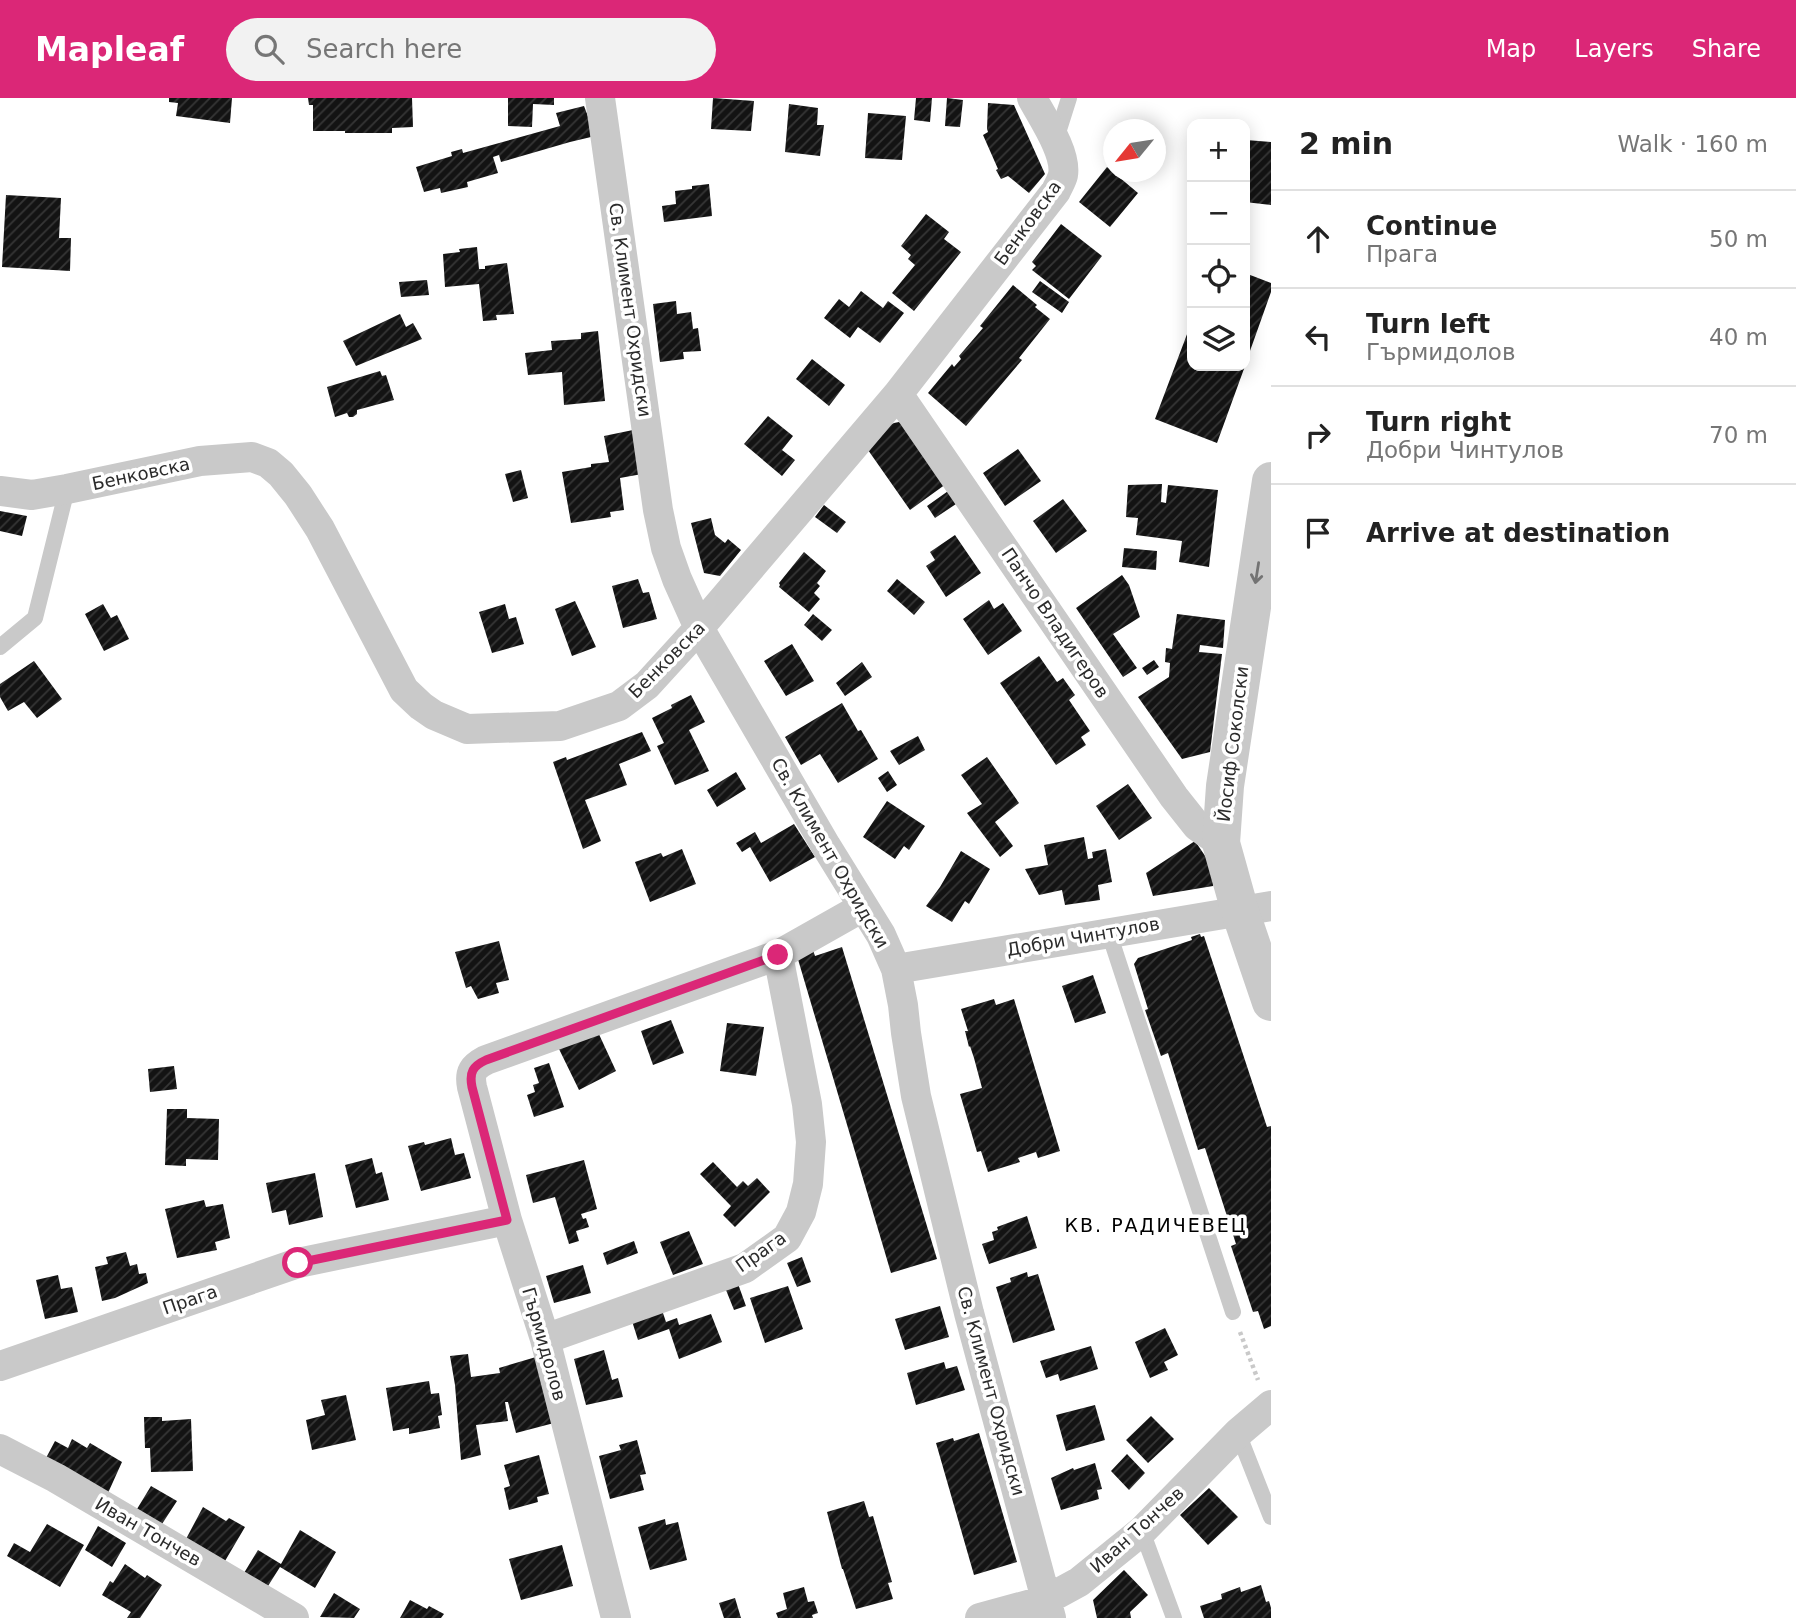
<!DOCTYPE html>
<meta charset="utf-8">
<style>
body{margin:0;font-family:"DejaVu Sans",sans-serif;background:#f2f2f2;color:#222}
.controls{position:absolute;right:21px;top:21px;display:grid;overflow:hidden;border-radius:14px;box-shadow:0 4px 18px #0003}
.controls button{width:63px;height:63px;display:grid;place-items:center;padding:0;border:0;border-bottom:2px solid #e0e0e0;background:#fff;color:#222;font:35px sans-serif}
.compass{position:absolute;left:1103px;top:21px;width:63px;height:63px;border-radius:50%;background:#fff;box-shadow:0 4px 18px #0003;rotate:240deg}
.stop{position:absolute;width:21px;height:21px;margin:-16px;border:5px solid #db2777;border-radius:50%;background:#fff}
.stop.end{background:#db2777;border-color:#fff;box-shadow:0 2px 7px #0008}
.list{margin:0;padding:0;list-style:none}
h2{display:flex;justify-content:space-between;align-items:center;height:91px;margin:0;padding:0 28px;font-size:30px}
h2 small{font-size:23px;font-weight:400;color:#767676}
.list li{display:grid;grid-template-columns:46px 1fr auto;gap:21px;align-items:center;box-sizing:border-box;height:98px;padding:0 28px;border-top:2px solid #e0e0e0}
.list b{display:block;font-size:26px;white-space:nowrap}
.list p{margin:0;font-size:23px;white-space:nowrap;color:#767676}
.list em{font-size:23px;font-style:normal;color:#767676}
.icon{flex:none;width:38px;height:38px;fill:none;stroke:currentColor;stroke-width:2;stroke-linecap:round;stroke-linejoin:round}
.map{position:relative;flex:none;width:1271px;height:1520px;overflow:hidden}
header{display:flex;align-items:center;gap:42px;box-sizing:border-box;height:98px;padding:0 35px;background:#db2777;color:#fff}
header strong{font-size:33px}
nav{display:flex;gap:38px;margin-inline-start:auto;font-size:24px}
.search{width:490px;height:63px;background:#f2f2f2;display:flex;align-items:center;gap:18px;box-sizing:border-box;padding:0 24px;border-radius:38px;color:#767676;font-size:26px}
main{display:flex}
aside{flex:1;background:#fff}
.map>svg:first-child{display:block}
</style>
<header>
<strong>Mapleaf</strong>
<div class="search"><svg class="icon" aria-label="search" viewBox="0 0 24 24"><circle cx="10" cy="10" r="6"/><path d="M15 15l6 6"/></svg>Search here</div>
<nav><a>Map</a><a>Layers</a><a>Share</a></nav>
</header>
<main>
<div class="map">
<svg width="1271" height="1520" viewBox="0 0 1271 1520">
<defs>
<pattern id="building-hatch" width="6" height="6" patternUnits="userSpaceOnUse" patternTransform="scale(1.75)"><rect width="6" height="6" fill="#131313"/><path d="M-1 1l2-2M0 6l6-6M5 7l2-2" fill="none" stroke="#363636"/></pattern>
</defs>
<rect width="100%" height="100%" fill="#fff"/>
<path fill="url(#building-hatch)" d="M 169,0 L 232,0 L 230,25 L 176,18 L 178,5 L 169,4 Z
M 308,0 L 412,0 L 413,29 L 392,30 L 392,35 L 345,35 L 345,33 L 313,33 L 313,7 L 309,7 Z
M 508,0 L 554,0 L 554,7 L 533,6 L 532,29 L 508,28 Z
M 713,0 L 754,3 L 751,33 L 711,31 Z
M 916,0 L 932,0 L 930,24 L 914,22 Z
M 947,0 L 963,2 L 960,29 L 945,28 Z
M 988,5 L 1014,7 L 1045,76 L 1029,95 L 1008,78 L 1001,81 L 996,72 L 998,71 L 983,37 L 988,34 L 987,31 Z
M 789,6 L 818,10 L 817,27 L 824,27 L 820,58 L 785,54 Z
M 584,8 L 589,21 L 591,39 L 570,44 L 501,64 L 499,57 L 493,59 L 498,75 L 467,84 L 468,89 L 441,95 L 440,90 L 424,94 L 416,69 L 452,58 L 451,54 L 462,51 L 463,55 L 560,28 L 556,15 Z
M 868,15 L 906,18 L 902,62 L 865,60 Z
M 1246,42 L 1271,44 L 1271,107 L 1245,104 Z
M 1107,69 L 1138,95 L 1110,129 L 1079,104 Z
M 709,86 L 712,118 L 664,124 L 662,108 L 676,106 L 675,93 L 692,91 L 692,88 Z
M 6,97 L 61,100 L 59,140 L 71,140 L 70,173 L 2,169 Z
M 926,116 L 949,134 L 944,141 L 961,154 L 914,213 L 892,195 L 915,167 L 908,161 L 911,157 L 901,148 Z
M 1061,126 L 1102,158 L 1069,201 L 1032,172 L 1036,168 L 1032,164 Z
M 477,149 L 479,171 L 485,171 L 485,168 L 507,165 L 514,216 L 496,217 L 497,222 L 483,223 L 479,186 L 445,189 L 443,156 L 460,154 L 459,151 Z
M 1245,175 L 1271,185 L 1271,194 L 1245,267 Z
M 427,182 L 429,197 L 401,199 L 399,184 Z
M 1040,183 L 1069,204 L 1062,215 L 1032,194 Z
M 1013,187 L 1037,207 L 1035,209 L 1050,221 L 1019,260 L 1022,262 L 966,328 L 928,295 L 952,266 L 954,269 L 961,261 L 959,258 L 983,230 L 980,228 Z
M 861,193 L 883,210 L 888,203 L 904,215 L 880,245 L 858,229 L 850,240 L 824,220 L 839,201 L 849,209 Z
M 676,203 L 677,216 L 691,214 L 693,231 L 698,230 L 701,253 L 683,254 L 684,261 L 660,264 L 653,206 Z
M 400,216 L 406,229 L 413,225 L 422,241 L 356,268 L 343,243 Z
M 1192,223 L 1192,268 L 1245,268 L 1217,345 L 1155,321 Z
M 598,233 L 605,303 L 564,307 L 562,274 L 528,277 L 525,255 L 552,252 L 551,243 L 581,241 L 581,235 Z
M 812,261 L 845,287 L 829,308 L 796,281 Z
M 380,273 L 382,278 L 386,277 L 394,302 L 357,312 L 357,316 L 353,319 L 349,319 L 347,315 L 335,319 L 327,289 Z
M 768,318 L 793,338 L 782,352 L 795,362 L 782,378 L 744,346 Z
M 899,324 L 906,328 L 946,386 L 910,412 L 868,352 L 887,328 L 894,325 Z
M 633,332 L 642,376 L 620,380 L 624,412 L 610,414 L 611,419 L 571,425 L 562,374 L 591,369 L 591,366 L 609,364 L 604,338 Z
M 1018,351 L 1041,383 L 1005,408 L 983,375 Z
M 521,372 L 528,400 L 513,404 L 505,376 Z
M 1162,386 L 1161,404 L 1166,405 L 1168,387 L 1218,392 L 1209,469 L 1179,464 L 1182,443 L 1136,437 L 1138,420 L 1126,419 L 1128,387 Z
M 951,391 L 959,404 L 935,420 L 927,408 Z
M 1063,401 L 1087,433 L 1056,455 L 1033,423 Z
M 824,407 L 846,424 L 837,435 L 815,419 Z
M 0,413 L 27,418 L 22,438 L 0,433 Z
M 711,420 L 715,437 L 725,445 L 728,441 L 741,452 L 720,478 L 704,475 L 691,425 Z
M 955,437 L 981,475 L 946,499 L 926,468 L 935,462 L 930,454 Z
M 1124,450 L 1157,453 L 1156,472 L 1122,469 Z
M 804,454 L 826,473 L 817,485 L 820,488 L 814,495 L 820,501 L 809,514 L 779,489 L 780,487 L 779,485 Z
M 1122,477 L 1129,487 L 1140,519 L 1113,536 L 1137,570 L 1123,579 L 1076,510 Z
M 638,481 L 643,495 L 649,494 L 657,521 L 623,530 L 612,488 Z
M 897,481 L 925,504 L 914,517 L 887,493 Z
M 989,502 L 994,511 L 1003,505 L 1022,533 L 988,557 L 963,521 Z
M 575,503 L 596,549 L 572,558 L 555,511 Z
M 103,506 L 111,520 L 117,517 L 129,541 L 104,553 L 85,516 Z
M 505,506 L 509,521 L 516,519 L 524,546 L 492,555 L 479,514 Z
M 813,516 L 832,532 L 822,543 L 804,527 Z
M 1177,516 L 1225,522 L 1223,550 L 1200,547 L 1199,554 L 1222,556 L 1210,654 L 1182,661 L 1138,599 L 1169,579 L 1170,565 L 1165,564 L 1166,550 L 1172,551 Z
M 792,546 L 814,583 L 786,598 L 764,563 Z
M 1039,558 L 1057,584 L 1063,580 L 1075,597 L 1069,602 L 1090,633 L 1081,639 L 1086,647 L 1056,667 L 1000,585 Z
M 1154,562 L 1159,569 L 1147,577 L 1142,570 Z
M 34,563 L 62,601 L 37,620 L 24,604 L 8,613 L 0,599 L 0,586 Z
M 862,564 L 872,579 L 845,598 L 836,585 Z
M 691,597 L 705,624 L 689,632 L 709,673 L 675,687 L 657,648 L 664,645 L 652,620 L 672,610 L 671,607 Z
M 842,605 L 858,633 L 861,632 L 878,661 L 838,685 L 820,656 L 801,667 L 785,639 Z
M 642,634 L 651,653 L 619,666 L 627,687 L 585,702 L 601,743 L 583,751 L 553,664 L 566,659 L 567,662 Z
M 918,638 L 925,652 L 899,667 L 890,653 Z
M 987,659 L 1019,705 L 995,724 L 1013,748 L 1000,759 L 967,715 L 982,706 L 961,677 Z
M 888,673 L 897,687 L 887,694 L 878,680 Z
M 736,674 L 746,691 L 717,709 L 707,692 Z
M 1128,686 L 1152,720 L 1119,742 L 1096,708 Z
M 887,703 L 925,728 L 909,752 L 904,748 L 895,761 L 863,739 Z
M 794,726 L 815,759 L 770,784 L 750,749 L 742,754 L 736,745 L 755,734 L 761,745 Z
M 1084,739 L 1088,761 L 1093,760 L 1092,754 L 1106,751 L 1112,784 L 1098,787 L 1100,802 L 1065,807 L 1062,792 L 1039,797 L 1025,771 L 1048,767 L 1044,747 Z
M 1195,743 L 1218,777 L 1213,788 L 1153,798 L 1146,775 Z
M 682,751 L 696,786 L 650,804 L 635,764 L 661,755 L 663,759 Z
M 961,753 L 990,771 L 969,806 L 965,803 L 952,824 L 926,808 L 940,789 Z
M 1200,836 L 1201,839 L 1204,838 L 1267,1029 L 1271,1028 L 1271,1228 L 1264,1231 L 1258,1213 L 1253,1214 L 1231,1148 L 1236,1146 L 1205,1050 L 1198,1052 L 1168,955 L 1161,958 L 1145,912 L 1148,911 L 1134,866 L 1138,860 L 1192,842 L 1191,839 Z
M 499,843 L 509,882 L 496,885 L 499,895 L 478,901 L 471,888 L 466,890 L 455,854 Z
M 842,849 L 937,1161 L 891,1175 L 797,858 L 813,852 L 815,858 Z
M 1093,877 L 1106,915 L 1075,925 L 1062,888 Z
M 994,901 L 996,907 L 1014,901 L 1060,1053 L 1038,1060 L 1036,1054 L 1018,1060 L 1020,1064 L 988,1074 L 981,1053 L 977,1054 L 960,996 L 982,990 L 974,960 L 970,948 L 969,949 L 965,933 L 968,933 L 961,911 Z
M 671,922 L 684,955 L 653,967 L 641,933 Z
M 727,925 L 764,929 L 756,978 L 720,973 Z
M 597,932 L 616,973 L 579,992 L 559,951 Z
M 549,965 L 564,1009 L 534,1019 L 527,997 L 535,994 L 533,987 L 539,985 L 534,970 Z
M 174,968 L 177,991 L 150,994 L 148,971 Z
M 167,1011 L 187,1011 L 187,1020 L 219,1021 L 218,1062 L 186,1061 L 186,1068 L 165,1067 Z
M 451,1040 L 455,1057 L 464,1055 L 471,1080 L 421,1093 L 408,1048 L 424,1044 L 425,1047 Z
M 372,1060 L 376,1076 L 382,1074 L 389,1102 L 356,1110 L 345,1067 Z
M 584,1062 L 597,1111 L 581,1116 L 583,1121 L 586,1120 L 589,1129 L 576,1133 L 579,1143 L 569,1146 L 555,1099 L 533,1105 L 526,1077 Z
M 713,1064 L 737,1089 L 743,1083 L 748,1088 L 757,1080 L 770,1094 L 735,1129 L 723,1117 L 731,1108 L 700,1076 Z
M 315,1075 L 323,1119 L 289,1127 L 286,1112 L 272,1115 L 266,1085 Z
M 204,1102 L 206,1109 L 223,1106 L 230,1140 L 215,1144 L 217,1152 L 177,1160 L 165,1111 Z
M 1027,1118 L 1037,1150 L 989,1166 L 982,1146 L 994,1142 L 992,1134 L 998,1132 L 997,1129 Z
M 689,1133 L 703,1166 L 673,1177 L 660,1144 Z
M 634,1143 L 638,1155 L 607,1167 L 603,1155 Z
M 126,1154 L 130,1168 L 137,1166 L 139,1176 L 146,1175 L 148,1185 L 115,1200 L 102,1203 L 95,1169 L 108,1166 L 106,1159 Z
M 802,1159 L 811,1184 L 797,1189 L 787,1165 Z
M 583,1167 L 591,1195 L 554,1205 L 546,1178 Z
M 1027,1174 L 1028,1179 L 1038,1176 L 1055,1232 L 1013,1245 L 996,1189 L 1011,1184 L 1010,1180 Z
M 58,1177 L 61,1191 L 72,1189 L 78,1214 L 45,1221 L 36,1182 Z
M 737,1183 L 746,1208 L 734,1212 L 724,1187 Z
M 788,1188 L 803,1231 L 765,1245 L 750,1200 Z
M 940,1208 L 949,1239 L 905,1252 L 895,1221 Z
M 661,1209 L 666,1224 L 677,1220 L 679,1227 L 711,1216 L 722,1244 L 679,1261 L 669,1231 L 638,1242 L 631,1220 Z
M 1165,1230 L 1178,1257 L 1164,1264 L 1168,1272 L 1150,1280 L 1135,1244 Z
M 1091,1248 L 1098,1271 L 1060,1283 L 1058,1276 L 1046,1280 L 1040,1263 Z
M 604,1252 L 612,1282 L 618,1280 L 623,1299 L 586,1307 L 574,1261 Z
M 468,1256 L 471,1279 L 500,1275 L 499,1270 L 536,1259 L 554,1325 L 516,1335 L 508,1304 L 505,1304 L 508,1323 L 476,1327 L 481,1357 L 461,1362 L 455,1287 L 450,1258 Z
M 944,1264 L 946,1271 L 957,1268 L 965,1292 L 916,1307 L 907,1275 Z
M 429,1283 L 431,1296 L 439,1295 L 442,1317 L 438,1318 L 440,1330 L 409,1336 L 409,1330 L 393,1333 L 386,1290 Z
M 346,1297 L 356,1342 L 312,1352 L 306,1322 L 325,1317 L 321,1302 Z
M 1095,1307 L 1105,1342 L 1066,1353 L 1056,1317 Z
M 1151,1318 L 1174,1341 L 1148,1365 L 1126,1342 Z
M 144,1319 L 162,1319 L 162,1323 L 191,1321 L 193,1373 L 151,1374 L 150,1350 L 145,1350 Z
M 979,1335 L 1017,1464 L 974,1477 L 936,1345 L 953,1340 L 954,1343 Z
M 72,1341 L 87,1350 L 90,1345 L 122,1364 L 108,1395 L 46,1360 L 55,1343 L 68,1350 Z
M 637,1342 L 646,1376 L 640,1377 L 644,1392 L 610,1401 L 599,1358 L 621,1352 L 619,1347 Z
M 1127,1356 L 1145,1375 L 1129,1392 L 1111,1373 Z
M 539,1357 L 549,1396 L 537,1399 L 538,1404 L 509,1412 L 504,1390 L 510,1388 L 504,1367 Z
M 1095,1365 L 1102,1391 L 1097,1392 L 1099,1401 L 1061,1412 L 1051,1380 L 1073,1370 L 1074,1372 Z
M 151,1388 L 177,1403 L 162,1426 L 137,1411 Z
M 1209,1390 L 1238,1419 L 1208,1447 L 1180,1417 Z
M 864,1403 L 869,1419 L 873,1418 L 892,1484 L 888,1485 L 893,1501 L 856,1511 L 843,1471 L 842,1471 L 827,1414 Z
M 203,1409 L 226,1423 L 229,1420 L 245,1429 L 225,1463 L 186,1441 Z
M 665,1421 L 666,1427 L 678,1424 L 687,1462 L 650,1472 L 638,1429 Z
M 47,1426 L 84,1447 L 60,1489 L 7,1458 L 14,1445 L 30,1454 Z
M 98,1428 L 126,1445 L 112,1469 L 85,1452 Z
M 300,1432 L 336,1454 L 315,1490 L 280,1469 L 268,1488 L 244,1475 L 258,1452 L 281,1466 Z
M 562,1447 L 573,1488 L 521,1502 L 509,1461 Z
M 125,1466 L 145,1480 L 147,1477 L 162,1487 L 140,1520 L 127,1520 L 131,1514 L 102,1497 L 110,1483 L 113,1485 Z
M 1124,1472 L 1148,1497 L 1130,1514 L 1131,1520 L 1097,1520 L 1093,1502 Z
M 1261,1487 L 1266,1504 L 1269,1503 L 1271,1510 L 1271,1520 L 1204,1520 L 1200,1508 L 1222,1501 L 1221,1496 L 1240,1489 L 1241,1494 Z
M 804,1489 L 808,1504 L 814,1503 L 818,1515 L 812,1517 L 813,1520 L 778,1520 L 776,1515 L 787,1511 L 783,1495 Z
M 334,1495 L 360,1511 L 354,1520 L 320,1519 Z
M 735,1500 L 741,1520 L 724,1520 L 719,1505 Z
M 410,1502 L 427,1511 L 429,1508 L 444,1516 L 441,1520 L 400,1520 Z"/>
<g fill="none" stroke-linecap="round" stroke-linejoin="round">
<path stroke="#c9c9c9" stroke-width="4.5" stroke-dasharray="3.5 3.5" stroke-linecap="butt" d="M 1240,1234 L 1258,1282"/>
<path stroke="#c9c9c9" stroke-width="16" d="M 1056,41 L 1069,0
M 0,549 L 35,520 L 67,391
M 1109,835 L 1233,1214
M 1238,1335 L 1271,1419
M 1142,1433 L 1174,1520"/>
<path stroke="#c9c9c9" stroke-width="30" d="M 600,0 L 658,412 L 666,450 L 677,481 L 699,530 L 826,748 L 881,837 L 896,871 L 903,907 L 906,935 L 916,998 L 969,1215 L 1051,1520
M 898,296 L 1174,699 L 1197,728 L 1221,745
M 0,393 L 32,397 L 67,391 L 200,363 L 252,359 L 268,365 L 281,376 L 298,397 L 320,431 L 404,592 L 421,608 L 434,617 L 467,631 L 560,628 L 619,608 L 647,587 L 699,530 L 898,296 L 1056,93 C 1058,88 1062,82 1063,77 C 1067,55 1042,19 1032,0
M 896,871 L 1271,808
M 545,1241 L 745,1170 L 787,1140 L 801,1114 L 808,1086 L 811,1044 L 807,1006 L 778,857
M 0,1268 L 298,1165 L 507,1122
M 0,1351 L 56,1380 L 294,1520
M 616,1520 L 545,1241 L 507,1122 L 472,989 C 469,974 473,969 486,962 L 778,857 L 863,809
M 980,1520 L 1046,1502 L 1079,1484 L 1142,1433 L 1238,1335 L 1271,1307"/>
<path stroke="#c9c9c9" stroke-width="38" d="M 1271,383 L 1225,688 L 1221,745 L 1240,813 L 1271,904"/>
</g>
<defs><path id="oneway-shaft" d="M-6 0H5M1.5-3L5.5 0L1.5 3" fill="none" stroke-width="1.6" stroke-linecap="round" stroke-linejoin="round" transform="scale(1.75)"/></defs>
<use stroke="#737373" href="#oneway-shaft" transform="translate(1257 475) rotate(99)"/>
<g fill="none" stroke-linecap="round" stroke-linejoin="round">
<path stroke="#db2777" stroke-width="9" d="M 298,1165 L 507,1122 L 472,989 C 469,974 473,968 486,962 L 778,857"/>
</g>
<g text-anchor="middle" stroke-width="7" stroke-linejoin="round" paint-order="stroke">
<g font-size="18" fill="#2c2c2c" stroke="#fff">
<text transform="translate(1028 125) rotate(-54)" y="6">Бенковска</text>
<text transform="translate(630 212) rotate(82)" y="6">Св. Климент Охридски</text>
<text transform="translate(141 376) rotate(-12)" y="6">Бенковска</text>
<text transform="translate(1055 525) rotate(56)" y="6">Панчо Владигеров</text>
<text transform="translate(667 562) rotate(-45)" y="6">Бенковска</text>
<text transform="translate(1233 646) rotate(-83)" y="6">Йосиф Соколски</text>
<text transform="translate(830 755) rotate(60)" y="6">Св. Климент Охридски</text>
<text transform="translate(1083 839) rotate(-10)" y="6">Добри Чинтулов</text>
<text transform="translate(761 1154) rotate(-35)" y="6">Прага</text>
<text transform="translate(190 1202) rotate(-19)" y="6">Прага</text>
<text transform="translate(544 1246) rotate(74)" y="6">Гърмидолов</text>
<text transform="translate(991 1293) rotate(75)" y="6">Св. Климент Охридски</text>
<text transform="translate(1137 1432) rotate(-42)" y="6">Иван Тончев</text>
<text transform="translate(148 1434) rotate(30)" y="6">Иван Тончев</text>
</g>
<g font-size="19" letter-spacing="2" fill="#000" stroke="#fff">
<text x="1156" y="1134">КВ. РАДИЧЕВЕЦ</text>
</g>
</g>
</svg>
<div class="controls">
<button>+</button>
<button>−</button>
<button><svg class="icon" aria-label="locate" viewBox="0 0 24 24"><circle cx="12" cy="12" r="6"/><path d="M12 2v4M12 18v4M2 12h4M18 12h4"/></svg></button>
<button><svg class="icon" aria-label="layers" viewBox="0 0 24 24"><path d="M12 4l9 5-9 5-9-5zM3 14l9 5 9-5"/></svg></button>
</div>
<svg class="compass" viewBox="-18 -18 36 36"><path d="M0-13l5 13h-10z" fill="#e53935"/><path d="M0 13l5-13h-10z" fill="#767676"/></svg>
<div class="stop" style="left:298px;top:1165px"></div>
<div class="stop end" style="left:778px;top:857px"></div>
</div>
<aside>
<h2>2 min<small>Walk · 160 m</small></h2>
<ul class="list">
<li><svg class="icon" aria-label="ahead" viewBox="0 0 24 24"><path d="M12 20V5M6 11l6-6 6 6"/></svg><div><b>Continue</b><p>Прага</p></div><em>50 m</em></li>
<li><svg class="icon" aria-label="left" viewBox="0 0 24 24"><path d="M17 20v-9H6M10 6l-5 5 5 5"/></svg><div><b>Turn left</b><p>Гърмидолов</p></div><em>40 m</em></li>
<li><svg class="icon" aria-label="right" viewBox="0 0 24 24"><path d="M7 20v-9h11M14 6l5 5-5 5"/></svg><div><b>Turn right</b><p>Добри Чинтулов</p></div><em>70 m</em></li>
<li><svg class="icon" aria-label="arrive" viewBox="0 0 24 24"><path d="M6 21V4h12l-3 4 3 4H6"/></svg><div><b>Arrive at destination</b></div></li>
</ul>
</aside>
</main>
